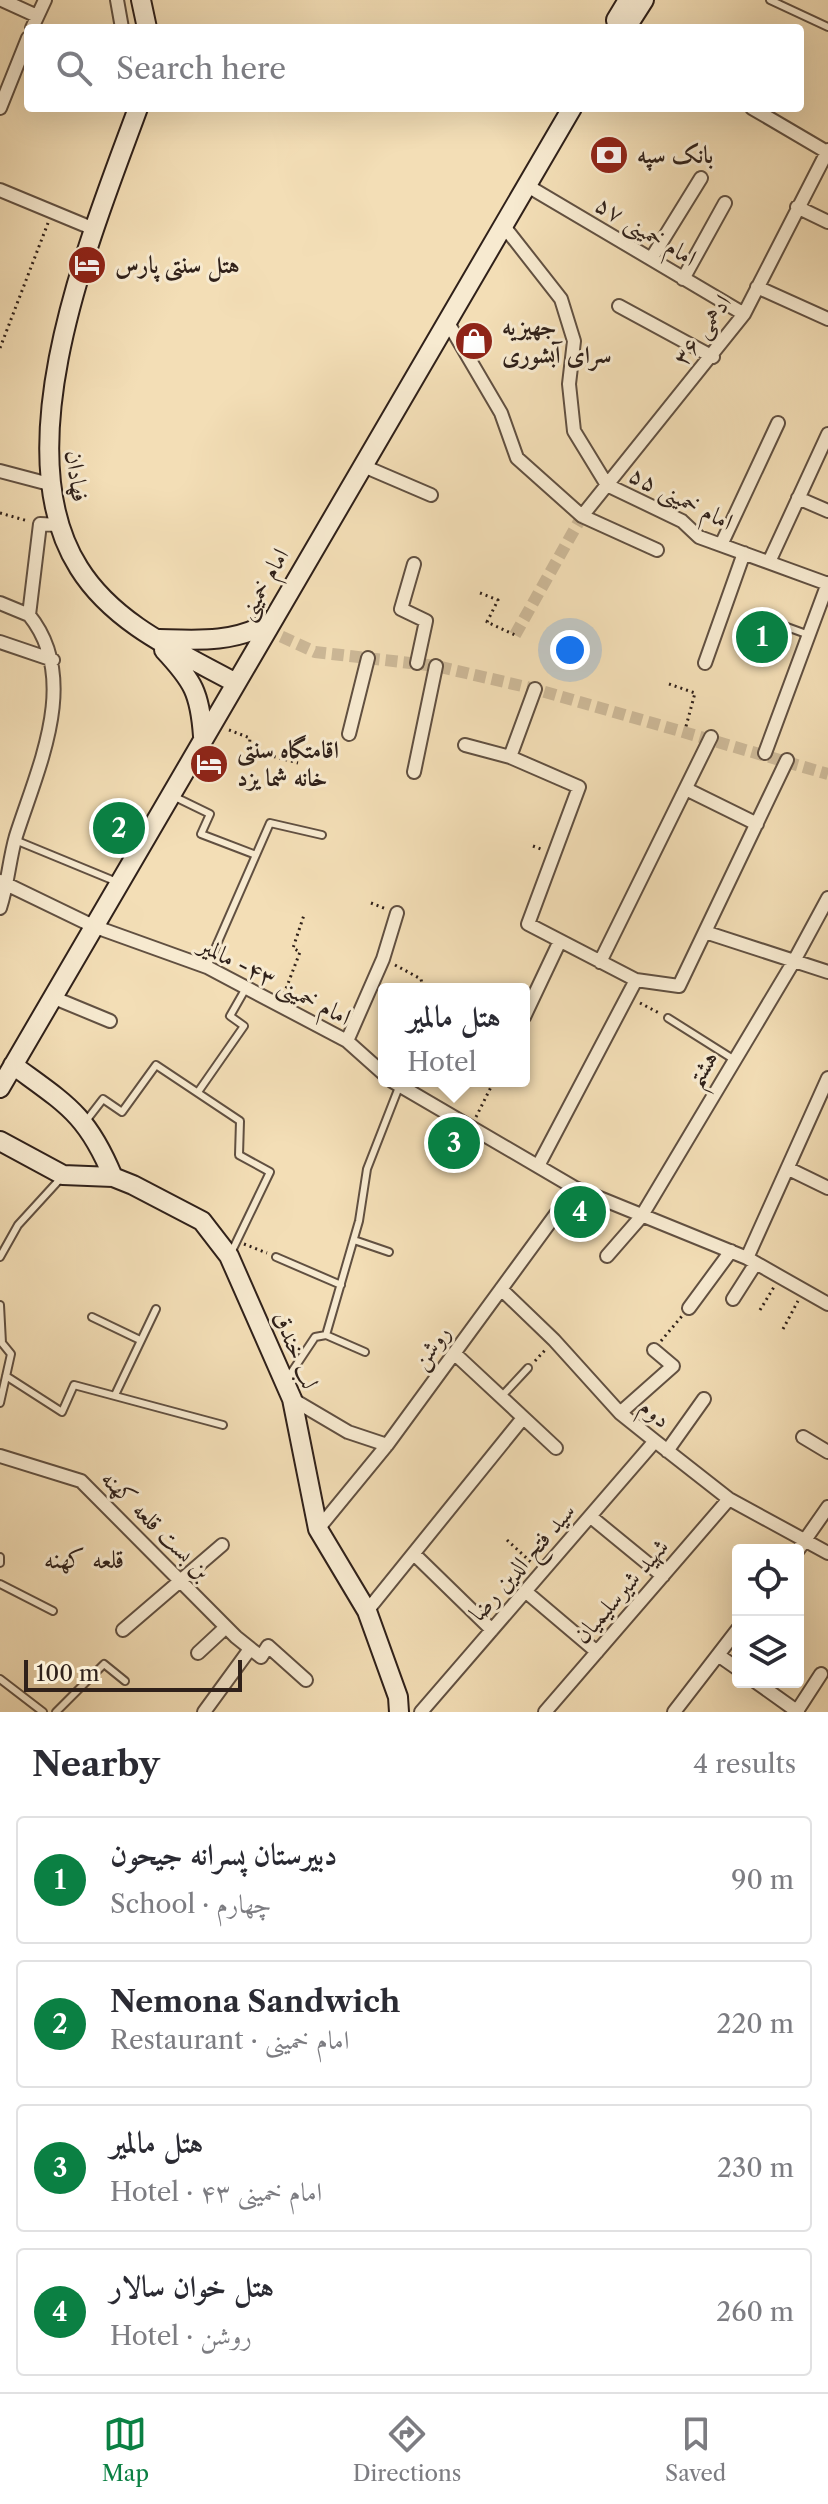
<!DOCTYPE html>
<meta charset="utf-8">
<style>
body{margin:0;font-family:"Libre Caslon Text",Amiri,serif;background:#f7f7f7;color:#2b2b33}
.controls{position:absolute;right:24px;bottom:24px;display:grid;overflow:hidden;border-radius:8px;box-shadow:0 8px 32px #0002}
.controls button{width:72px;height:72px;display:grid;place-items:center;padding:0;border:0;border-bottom:2px solid #e1e1e2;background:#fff;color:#2b2b33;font:40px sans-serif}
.scale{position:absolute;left:24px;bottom:20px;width:218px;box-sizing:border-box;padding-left:8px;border:4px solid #30211a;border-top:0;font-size:22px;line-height:28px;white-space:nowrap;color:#30211a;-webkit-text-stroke:6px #f7ead0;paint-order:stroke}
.you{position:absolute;left:570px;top:650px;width:28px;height:28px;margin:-20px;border:6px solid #fff;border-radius:50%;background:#1a73e8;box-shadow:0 0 0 12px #1a73e833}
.badge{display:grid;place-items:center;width:52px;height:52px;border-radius:50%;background:#0b8043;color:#fff;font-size:26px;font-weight:700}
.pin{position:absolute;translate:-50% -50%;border:4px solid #fff;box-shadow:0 2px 8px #0006}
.popup{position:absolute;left:378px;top:983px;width:152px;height:104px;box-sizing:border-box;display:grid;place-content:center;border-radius:8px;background:#fff;filter:drop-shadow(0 2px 6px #0005);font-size:26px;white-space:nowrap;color:#7c7c81}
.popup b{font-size:30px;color:#2b2b33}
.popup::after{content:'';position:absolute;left:50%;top:100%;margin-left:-16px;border:16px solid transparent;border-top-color:#fff}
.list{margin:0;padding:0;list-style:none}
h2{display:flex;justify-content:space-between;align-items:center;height:104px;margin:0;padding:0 32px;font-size:34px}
h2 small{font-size:26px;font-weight:400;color:#7c7c81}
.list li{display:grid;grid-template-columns:52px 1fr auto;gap:24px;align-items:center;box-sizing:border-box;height:128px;margin:0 16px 16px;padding:0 16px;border:2px solid #e1e1e2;border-radius:8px}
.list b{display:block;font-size:30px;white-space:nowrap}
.list p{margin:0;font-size:26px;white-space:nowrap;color:#7c7c81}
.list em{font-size:26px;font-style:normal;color:#7c7c81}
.icon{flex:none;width:44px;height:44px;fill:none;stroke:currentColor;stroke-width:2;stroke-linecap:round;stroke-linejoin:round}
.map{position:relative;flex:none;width:828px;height:1712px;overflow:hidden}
.search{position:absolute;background:#fff;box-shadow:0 8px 32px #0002;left:24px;right:24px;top:24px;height:88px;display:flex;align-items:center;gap:20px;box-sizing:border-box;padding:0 28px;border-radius:8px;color:#7c7c81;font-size:30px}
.sheet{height:680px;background:#fff}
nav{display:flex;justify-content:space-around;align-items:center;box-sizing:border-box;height:112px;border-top:2px solid #e1e1e2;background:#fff;font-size:22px;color:#7c7c81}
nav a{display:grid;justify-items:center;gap:4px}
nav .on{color:#0b8043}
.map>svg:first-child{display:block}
</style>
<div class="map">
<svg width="828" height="1712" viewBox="0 0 828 1712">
<rect width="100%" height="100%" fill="#f3deb6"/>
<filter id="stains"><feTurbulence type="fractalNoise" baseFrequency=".0025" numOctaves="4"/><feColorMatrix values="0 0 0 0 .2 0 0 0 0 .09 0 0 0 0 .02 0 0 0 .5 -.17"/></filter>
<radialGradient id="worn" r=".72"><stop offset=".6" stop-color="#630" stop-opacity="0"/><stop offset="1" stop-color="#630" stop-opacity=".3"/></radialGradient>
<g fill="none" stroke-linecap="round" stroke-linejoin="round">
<path stroke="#ccb897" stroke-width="12" stroke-dasharray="12 6" stroke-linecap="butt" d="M 265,629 L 315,652 L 436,666 L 535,689 L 828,774
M 515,635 L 582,516"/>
<defs>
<path id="lane" d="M 770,0 L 828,27
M 754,615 L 809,635
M 173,796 L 210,814 L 201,834 L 256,855
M 15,840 L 117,882
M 207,967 L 270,823 L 322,835
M 668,1018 L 733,1059
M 198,1092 L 244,1026 L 230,1016 L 246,988
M 86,1121 L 103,1099 L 122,1112 L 156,1065 L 240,1121 L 239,1155 L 270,1172 L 231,1253
M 354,1240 L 389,1252
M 0,1257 L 18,1225 L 61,1178
M 276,1257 L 341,1285
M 0,1305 L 2,1343 L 11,1354 L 0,1403
M 92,1317 L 140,1340
M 326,1335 L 365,1352
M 6,1376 L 62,1412 L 74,1385 L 223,1425
M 287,1379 L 315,1337 L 326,1335 L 359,1221 L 367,1169 L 399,1087
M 115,1395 L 156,1309
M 501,1397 L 528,1368
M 0,1557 L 0,1563
M 0,1584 L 53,1611
M 0,1679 L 43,1712
M 56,1712 L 104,1664 L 125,1681"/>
<path id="street" d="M 2,0 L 37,16
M 117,0 L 122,28
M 32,28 L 45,0
M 0,108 L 28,38
M 752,108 L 827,152
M 526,185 L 744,314
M 0,190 L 94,229
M 797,207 L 828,222
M 503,225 L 561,299 L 574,341 L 569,384 L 574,431 L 607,485 L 682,521 L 699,537 L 828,584
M 651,259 L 701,178
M 683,279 L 725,203
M 757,287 L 828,319
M 619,306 L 713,357
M 447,321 L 501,413 L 517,458 L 582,516 L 657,550
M 361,465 L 431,495
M 0,471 L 53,485
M 798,498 L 828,511
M 582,516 L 744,314 L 828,150
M 721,545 L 778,423
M 769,562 L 828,434
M 414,564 L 401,609 L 426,621 L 417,663
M 0,603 L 29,615
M 0,642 L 53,660
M 705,663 L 744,553
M 349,734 L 368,658
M 465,745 L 510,757 L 579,787 L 528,924 L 636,980 L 679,986 L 787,760
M 765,753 L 828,583
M 510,757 L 535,689
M 414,772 L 436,666
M 686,789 L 757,824
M 0,881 L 93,926 L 207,967 L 347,1041 L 384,1074
M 0,908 C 8,884 9,860 16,836 C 38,767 81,679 29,615 L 40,524 L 60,525
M 705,932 L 828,972
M 600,962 L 711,737
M 52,997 L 110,1021
M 524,1017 L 559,943
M 347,1041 L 383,959 L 397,913
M 392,1081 L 575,1188 L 747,1258 L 828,1304
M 538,1166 L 636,980
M 789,1169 L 828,1188
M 607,1256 L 641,1217 L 794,961 L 828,898
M 747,1258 L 828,1078
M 501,1289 L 554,1340 L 620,1413 L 655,1441 L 729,1499 L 828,1553
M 733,1299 L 756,1263
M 689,1308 L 731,1251
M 454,1353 L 556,1448
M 292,1399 L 348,1432 L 387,1445
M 620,1413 L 673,1366 L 654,1350
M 803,1437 L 828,1452
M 667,1451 L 704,1399
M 0,1456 L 81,1481 L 236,1637 L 261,1657 L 268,1646 L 306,1680
M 591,1517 L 663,1576
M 318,1529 L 387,1445 L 575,1188
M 798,1550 L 828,1507
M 414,1554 L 492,1630
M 525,1591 L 597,1652
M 367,1611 L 523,1418
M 123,1630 L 222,1545
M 198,1653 L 226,1627
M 718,1655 L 738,1669
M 756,1682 L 798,1712
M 797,1711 L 821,1674
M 204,1712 L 250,1649
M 421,1712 L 655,1441
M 545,1712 L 729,1499
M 674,1712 L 738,1629"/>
<path id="secondary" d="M 141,0 L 147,28
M 618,28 L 616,20 L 628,0
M 622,28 L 628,25 L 644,0
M 138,108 C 93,231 2,447 79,568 C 114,624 179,652 234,682
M 159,639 C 197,640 232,643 266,624
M 164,650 C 193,681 200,693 203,736
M 13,1065 C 66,1104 87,1114 113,1177
M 0,1088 L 572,108
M 0,1141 L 63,1175 L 113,1177 L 133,1185 L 202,1221 L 229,1256 L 292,1399 L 318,1529 L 367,1611 L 398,1697 L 399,1712"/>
</defs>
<use href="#lane" stroke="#615041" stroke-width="10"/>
<use href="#street" stroke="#615041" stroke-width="16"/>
<use href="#secondary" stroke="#30211a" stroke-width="22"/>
<path stroke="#30211a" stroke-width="3" stroke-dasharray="2 4" stroke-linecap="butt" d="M 0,348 L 48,223
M 0,513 L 28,521
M 480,593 L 498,600 L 487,622 L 515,635
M 669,684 L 695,693 L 685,730
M 229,730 L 250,738 L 249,750 L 298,763
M 533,846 L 543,850
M 371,903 L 386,909
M 395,965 L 421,979 L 423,989
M 284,994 L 300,952 L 293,948 L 304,915
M 640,1003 L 661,1014
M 476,1117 L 494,1081
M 244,1244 L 267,1253
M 760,1310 L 774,1287
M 783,1329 L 798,1301
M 661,1341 L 682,1316
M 535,1361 L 546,1349
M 507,1540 L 533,1564"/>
<use href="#lane" stroke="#f7ead0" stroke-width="6"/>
<use href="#street" stroke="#f7ead0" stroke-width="12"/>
<use href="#secondary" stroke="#f7ead0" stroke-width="18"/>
</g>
<defs>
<symbol id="bank-disc" viewBox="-11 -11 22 22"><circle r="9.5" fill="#8f2418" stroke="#f7ead0"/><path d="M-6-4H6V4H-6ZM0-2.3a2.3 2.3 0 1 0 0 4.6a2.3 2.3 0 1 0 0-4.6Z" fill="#fff"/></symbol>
<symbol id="hotel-disc" viewBox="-11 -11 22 22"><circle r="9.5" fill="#8f2418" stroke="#f7ead0"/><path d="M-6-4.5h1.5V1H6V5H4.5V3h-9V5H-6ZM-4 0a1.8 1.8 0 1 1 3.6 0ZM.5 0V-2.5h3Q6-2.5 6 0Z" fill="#fff"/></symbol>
<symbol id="shop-disc" viewBox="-11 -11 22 22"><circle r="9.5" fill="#8f2418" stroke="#f7ead0"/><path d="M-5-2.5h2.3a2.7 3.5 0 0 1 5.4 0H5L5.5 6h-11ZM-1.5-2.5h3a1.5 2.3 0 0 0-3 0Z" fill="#fff"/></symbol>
</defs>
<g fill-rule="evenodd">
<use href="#bank-disc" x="587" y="133" width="44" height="44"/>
<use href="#hotel-disc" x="65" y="243" width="44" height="44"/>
<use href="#shop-disc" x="452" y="319" width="44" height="44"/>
<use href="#hotel-disc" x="187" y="742" width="44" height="44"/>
</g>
<g text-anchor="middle" stroke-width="6" stroke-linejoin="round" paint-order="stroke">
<g font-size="24" font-weight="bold" fill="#30211a" stroke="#f7ead0" text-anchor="start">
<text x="637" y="163">بانک سپه</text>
<text x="115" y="273">هتل سنتی پارس</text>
<text x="502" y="335">جهیزیه<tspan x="502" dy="28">سرای آبشوری</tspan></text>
<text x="237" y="758">اقامتگاه سنتی<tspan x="237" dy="28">خانه شما یزد</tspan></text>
</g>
<g font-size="24" fill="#30211a" stroke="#f7ead0">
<text transform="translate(646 231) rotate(31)" y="8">امام خمینی ۵۷</text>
<text transform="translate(702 330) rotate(-54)" y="8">ادهمی ۳۶</text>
<text transform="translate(77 476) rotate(82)" y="8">فهادان</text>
<text transform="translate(681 498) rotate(27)" y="8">امام خمینی ۵۵</text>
<text transform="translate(263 584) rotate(-60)" y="8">امام خمینی</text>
<text transform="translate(275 981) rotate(27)" y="8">امام خمینی ۴۳- مالمیر</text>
<text transform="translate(702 1069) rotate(-59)" y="8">هشتم</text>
<text transform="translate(431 1347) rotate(-54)" y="8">روشن</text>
<text transform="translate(296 1350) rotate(68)" y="8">لب خندق</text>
<text transform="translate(655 1413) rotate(39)" y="8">دوم</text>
<text transform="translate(156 1525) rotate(45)" y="8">بن بست قلعه کهنه</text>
<text transform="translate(522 1562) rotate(-49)" y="8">سید فتح الدین رضا</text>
<text transform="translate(621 1591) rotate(-49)" y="8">شهید شیرسلیمیان</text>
</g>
<g font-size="26" fill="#30211a" stroke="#f7ead0">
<text x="84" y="1568">قلعه کهنه</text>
</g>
</g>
<rect width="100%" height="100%" filter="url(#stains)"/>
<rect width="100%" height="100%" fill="url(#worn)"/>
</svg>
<div class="controls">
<button><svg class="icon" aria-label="locate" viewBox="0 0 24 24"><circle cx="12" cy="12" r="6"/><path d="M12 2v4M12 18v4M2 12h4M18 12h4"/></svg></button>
<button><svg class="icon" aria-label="layers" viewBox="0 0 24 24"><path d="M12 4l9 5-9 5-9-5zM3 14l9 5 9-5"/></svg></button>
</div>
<div class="scale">100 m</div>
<div class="you"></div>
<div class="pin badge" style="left:762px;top:637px">1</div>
<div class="pin badge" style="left:119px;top:828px">2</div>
<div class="pin badge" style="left:454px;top:1143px">3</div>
<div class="popup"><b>هتل مالمير</b>Hotel</div>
<div class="pin badge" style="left:580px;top:1212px">4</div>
<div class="search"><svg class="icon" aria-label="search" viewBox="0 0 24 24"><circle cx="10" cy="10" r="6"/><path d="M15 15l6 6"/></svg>Search here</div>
</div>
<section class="sheet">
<h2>Nearby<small>4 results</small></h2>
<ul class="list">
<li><span class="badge">1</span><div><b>دبیرستان پسرانه جیحون</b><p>School · چهارم</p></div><em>90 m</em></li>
<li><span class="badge">2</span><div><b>Nemona Sandwich</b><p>Restaurant · امام خمینی</p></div><em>220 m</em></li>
<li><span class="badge">3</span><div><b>هتل مالمير</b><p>Hotel · امام خمینی ۴۳</p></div><em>230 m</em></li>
<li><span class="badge">4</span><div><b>هتل خوان سالار</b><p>Hotel · روشن</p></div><em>260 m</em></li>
</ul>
</section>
<nav>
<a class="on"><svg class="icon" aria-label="map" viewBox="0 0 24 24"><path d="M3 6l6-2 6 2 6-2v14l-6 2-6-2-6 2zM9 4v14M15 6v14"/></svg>Map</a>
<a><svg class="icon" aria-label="directions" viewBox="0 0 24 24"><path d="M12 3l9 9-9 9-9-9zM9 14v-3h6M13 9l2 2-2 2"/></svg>Directions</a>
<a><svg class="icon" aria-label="saved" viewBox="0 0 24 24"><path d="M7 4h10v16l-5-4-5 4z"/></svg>Saved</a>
</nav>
